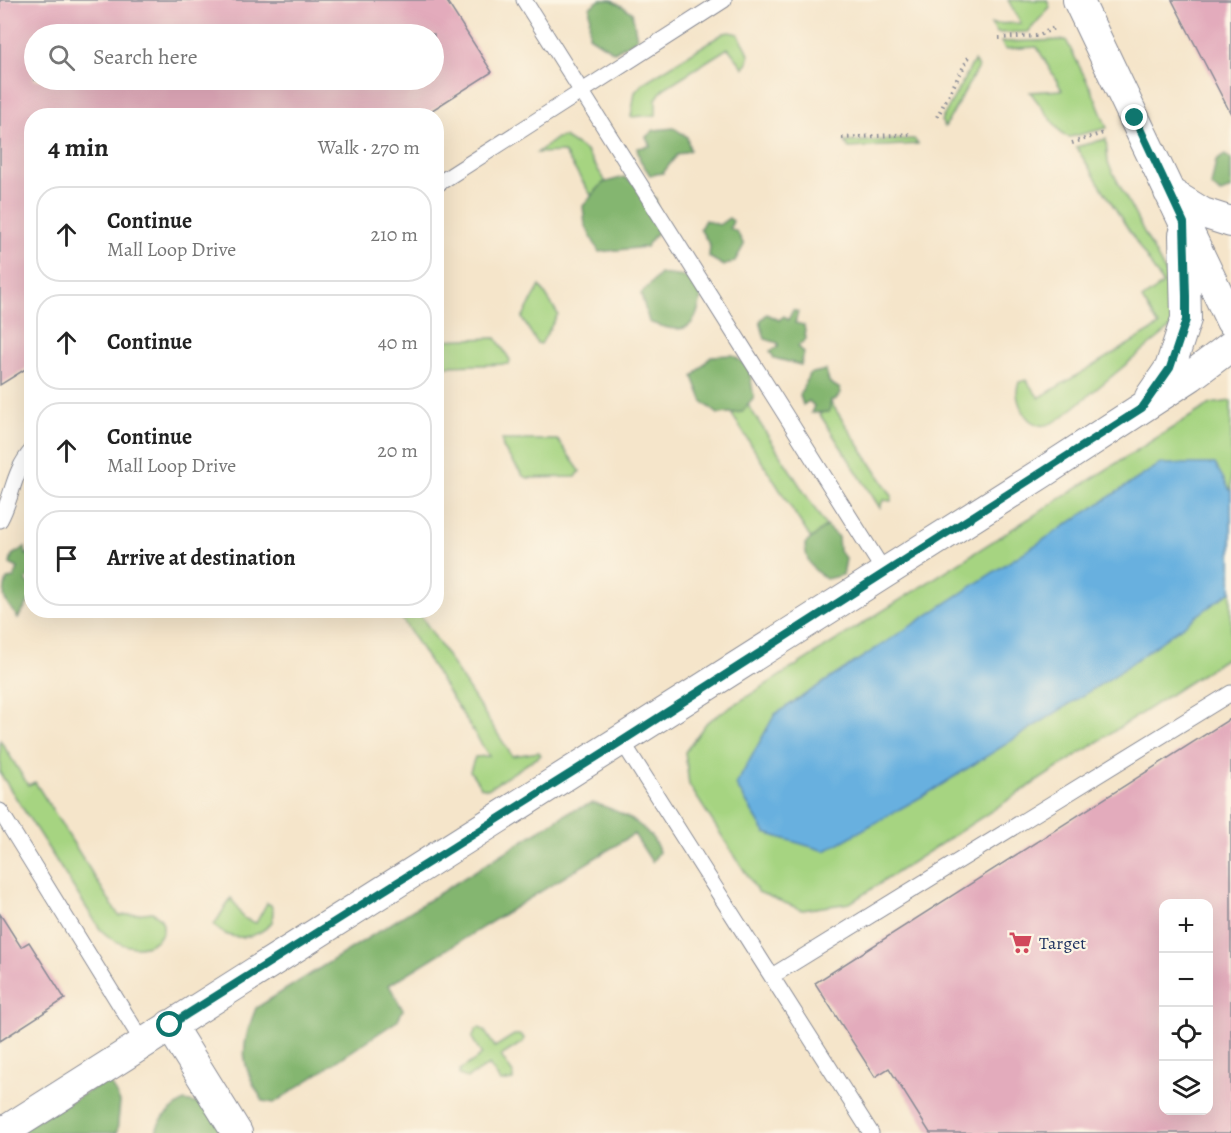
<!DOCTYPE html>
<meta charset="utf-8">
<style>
body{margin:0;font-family:Alegreya,serif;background:#f2f2f2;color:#222}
.controls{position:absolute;right:18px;bottom:18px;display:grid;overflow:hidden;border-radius:12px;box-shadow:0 6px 24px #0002}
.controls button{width:54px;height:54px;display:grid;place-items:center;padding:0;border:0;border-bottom:2px solid #e0e0e0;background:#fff;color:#222;font:30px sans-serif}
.stop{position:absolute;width:18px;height:18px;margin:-14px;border:4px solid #0f766e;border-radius:50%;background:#fff}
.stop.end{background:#0f766e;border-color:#fff;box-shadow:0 2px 6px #0008}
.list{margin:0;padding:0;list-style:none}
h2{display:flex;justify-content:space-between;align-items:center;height:78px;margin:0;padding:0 24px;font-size:26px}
h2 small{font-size:20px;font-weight:400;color:#767676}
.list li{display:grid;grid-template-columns:39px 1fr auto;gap:18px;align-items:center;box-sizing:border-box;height:96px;margin:0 12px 12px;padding:0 12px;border:2px solid #e0e0e0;border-radius:24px}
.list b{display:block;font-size:22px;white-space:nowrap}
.list p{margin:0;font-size:20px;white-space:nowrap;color:#767676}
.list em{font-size:20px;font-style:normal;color:#767676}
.icon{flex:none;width:33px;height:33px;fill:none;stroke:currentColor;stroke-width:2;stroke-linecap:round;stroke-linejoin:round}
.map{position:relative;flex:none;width:1231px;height:1133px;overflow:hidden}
.search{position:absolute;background:#fff;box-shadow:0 6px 24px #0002;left:24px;top:24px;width:420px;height:66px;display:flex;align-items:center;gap:15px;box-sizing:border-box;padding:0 21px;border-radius:33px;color:#767676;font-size:22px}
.panel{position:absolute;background:#fff;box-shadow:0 6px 24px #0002;left:24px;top:108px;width:420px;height:510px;border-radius:24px}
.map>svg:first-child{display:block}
</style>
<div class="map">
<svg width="1231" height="1133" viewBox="0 0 1231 1133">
<rect width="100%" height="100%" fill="#fcf5e5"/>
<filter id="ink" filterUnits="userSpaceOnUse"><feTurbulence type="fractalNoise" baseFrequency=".0167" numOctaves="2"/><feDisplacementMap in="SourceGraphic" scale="12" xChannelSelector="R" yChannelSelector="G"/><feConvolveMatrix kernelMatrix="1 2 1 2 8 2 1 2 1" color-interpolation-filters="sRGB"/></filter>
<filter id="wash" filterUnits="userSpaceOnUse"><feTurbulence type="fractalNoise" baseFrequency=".008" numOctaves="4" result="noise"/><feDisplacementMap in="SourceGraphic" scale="24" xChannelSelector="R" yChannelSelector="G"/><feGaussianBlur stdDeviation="1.35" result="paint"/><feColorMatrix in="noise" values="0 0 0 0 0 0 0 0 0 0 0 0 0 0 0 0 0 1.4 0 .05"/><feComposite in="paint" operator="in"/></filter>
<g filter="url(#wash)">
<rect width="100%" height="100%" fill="#f5e5ca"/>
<path fill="#a6d481" stroke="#608270" stroke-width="1.5" d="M 1008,0 L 1047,0 L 1050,7 L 1028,32 L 997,33 L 991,24 L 1021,23 Z
M 730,32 L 738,34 C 745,46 755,56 744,68 L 728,48 L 663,89 L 656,99 L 656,115 L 631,117 L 635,92 L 643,83 L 724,33 Z
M 1066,40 L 1093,93 L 1107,128 L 1070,137 L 1063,135 L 1030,92 L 1062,90 L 1037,47 L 1005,49 L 1001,42 Z
M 974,61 L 978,67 L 945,127 L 941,121 Z
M 564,137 L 586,151 L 606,182 L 591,195 L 564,152 L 537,153 L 557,138 Z
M 914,139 L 918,144 L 849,148 L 845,142 Z
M 1106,139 L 1108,163 L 1167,276 L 1173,292 L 1174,325 L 1061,418 C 1055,422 1047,427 1039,425 C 1023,421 1013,396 1019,382 L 1026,380 L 1039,398 L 1159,326 L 1142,299 L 1163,284 L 1076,147 Z
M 540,286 L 558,314 L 541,344 L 537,343 L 522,318 Z
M 496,338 L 510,360 L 509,364 L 446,366 L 437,355 L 437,340 Z
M 830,401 L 892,496 L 891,501 L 883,500 L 880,508 L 819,413 L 829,412 Z
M 1231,401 L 1231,655 L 850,903 L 802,910 L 758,892 L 689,785 L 685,752 L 707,722 L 1210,404 Z
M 748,405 L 826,526 L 811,539 L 731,413 L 742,412 Z
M 502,440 L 558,440 L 580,471 L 576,477 L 528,478 L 523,476 L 503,448 Z
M 397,611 L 418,611 L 512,756 L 539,752 L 541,755 L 488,789 L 481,787 L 470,771 L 475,757 L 489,756 Z
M 0,740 L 28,785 L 35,782 L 119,916 L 152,912 C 184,928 141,971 100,929 L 0,773 Z
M 231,898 L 243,918 L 256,923 L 267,903 L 271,905 L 273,911 L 272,922 C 258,939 230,944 214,925 Z
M 479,1028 L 484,1030 L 495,1047 L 514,1035 L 521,1035 L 524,1038 L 523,1042 L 501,1056 L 513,1074 L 513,1080 L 501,1082 L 489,1065 L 467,1078 L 459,1075 L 460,1070 L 482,1055 L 472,1038 L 476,1029 Z"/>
<path fill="#84b66f" stroke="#507266" stroke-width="1.5" d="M 600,0 L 612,0 L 632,12 L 637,39 L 614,52 L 589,36 L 590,7 Z
M 674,128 L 687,137 L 690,150 L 677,155 L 663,173 L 650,175 L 640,160 L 637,148 L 650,146 L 646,137 L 654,130 Z
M 1225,155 L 1231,159 L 1231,189 L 1221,193 L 1211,186 L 1216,161 Z
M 624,177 L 656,199 L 657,232 L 646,247 L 599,252 L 585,225 L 583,206 L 603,183 Z
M 729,218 L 733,221 L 730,228 L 737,232 L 744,245 L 735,261 L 724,266 L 709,257 L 710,245 L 700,229 L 705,220 L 719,225 Z
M 660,274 L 686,277 L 702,290 C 697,329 687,337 649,322 L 641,294 Z
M 793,310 L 798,312 L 795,323 L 804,325 L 806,339 L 798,346 L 804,353 L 801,365 L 774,358 L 770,351 L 778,347 L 778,343 L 765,339 L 760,321 L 767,314 L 779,320 L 784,316 L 788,320 Z
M 733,355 L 749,368 L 754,398 L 742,412 L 718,414 L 703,402 L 693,377 L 711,356 Z
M 826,370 L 829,382 L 840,389 L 841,393 L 835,400 L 831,400 L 829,412 L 811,413 L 814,406 L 809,401 L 803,405 L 800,395 L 809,374 Z
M 826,526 L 838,537 L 839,551 L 846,559 L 843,575 L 826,579 C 812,569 806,563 805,544 Z
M 25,547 L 26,555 L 31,552 L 31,572 L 26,581 L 31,585 L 31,598 L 18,618 C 7,601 0,603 7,579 L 14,578 L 18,568 L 10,564 L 12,555 Z
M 593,803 C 617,809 653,827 659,852 L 652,862 L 634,834 L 389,985 L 403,1010 L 397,1021 L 274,1103 L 263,1101 C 239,1063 240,1049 256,1008 L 569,812 Z
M 109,1080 L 120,1102 L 117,1133 L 14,1133 Z
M 184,1101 L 207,1105 L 228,1133 L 156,1133 C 158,1118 172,1109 184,1101 Z"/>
<path fill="#67b0df" stroke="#41709e" stroke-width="1.5" d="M 1160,464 L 1215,464 L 1231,492 L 1231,591 L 1114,676 L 930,792 L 825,851 L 765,833 L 736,785 L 775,714 Z"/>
<g id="blocks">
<path fill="#e3abbc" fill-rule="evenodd" d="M 0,0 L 446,0 L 492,72 L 423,116 L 32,116 L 32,365 L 0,385 ZM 34,34 L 434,34 L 434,80 L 34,80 Z
M 1172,0 L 1231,0 L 1231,114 Z
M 1231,718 L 1231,1133 L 930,1133 L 889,1068 L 875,1077 L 815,983 ZM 1164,904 L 1208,904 L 1208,1110 L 1164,1110 Z
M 0,914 L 21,947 L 29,942 L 65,999 L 0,1041 Z"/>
</g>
</g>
<g filter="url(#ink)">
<use href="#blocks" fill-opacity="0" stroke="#888a94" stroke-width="1.5"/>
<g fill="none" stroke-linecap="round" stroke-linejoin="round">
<defs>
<path id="service" d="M 524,0 L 885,573
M 436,185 L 724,0
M 0,520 C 14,494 12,473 32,450
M 622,741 L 871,1133
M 0,811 L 144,1044
M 772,976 L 1231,693"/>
<path id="minor" d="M 1078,0 L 1231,321
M 1169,192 L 1203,213 L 1231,222
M 1150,397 L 1170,368 L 1186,319 L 1184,235
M 170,1025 L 237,1133
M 2,1133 L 1042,473 L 1191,376 L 1231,346"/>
</defs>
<use href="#service" stroke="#888a94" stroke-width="17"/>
<use href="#minor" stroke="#888a94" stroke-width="32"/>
<path stroke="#888a94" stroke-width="4" stroke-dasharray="1.5 4.5" stroke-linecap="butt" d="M 999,38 L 1037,36 L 1054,28
M 937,117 L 970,55
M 842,138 L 912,134
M 1072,143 L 1103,133"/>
<use href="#service" stroke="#fff" stroke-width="15"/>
<use href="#minor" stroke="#fff" stroke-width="30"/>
</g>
</g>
<g fill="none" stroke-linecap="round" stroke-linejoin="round" filter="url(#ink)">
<path stroke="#0f766e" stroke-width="8" d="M 170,1025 L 622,741 L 1142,408 L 1170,368 L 1186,320 L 1186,296 L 1184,223 L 1135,118"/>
</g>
<defs>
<symbol id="supermarket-bare" viewBox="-9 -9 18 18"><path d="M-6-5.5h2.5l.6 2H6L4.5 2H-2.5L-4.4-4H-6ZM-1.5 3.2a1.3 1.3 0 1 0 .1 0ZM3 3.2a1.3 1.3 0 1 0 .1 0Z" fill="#d1495b" stroke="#fcf5e5" stroke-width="2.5" paint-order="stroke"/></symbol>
</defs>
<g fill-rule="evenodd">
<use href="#supermarket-bare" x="1004" y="926" width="33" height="33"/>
</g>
<g text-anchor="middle" stroke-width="4.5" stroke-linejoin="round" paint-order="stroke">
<g font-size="18" fill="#1b2f5e" stroke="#fcf5e5" text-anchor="start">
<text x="1039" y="949">Target</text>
</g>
</g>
</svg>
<div class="controls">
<button>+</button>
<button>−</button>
<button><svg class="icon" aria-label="locate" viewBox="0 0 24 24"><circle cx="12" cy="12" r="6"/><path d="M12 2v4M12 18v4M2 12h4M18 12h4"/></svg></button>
<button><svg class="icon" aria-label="layers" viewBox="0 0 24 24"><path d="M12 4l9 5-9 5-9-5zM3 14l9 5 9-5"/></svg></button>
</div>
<div class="stop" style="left:170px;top:1025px"></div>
<div class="stop end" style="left:1135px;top:118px"></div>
<div class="search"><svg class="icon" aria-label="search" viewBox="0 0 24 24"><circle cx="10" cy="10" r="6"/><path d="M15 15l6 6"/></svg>Search here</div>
<section class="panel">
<h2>4 min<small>Walk · 270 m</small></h2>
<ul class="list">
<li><svg class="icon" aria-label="ahead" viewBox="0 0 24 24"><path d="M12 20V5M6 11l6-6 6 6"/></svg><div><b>Continue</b><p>Mall Loop Drive</p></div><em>210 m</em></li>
<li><svg class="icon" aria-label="ahead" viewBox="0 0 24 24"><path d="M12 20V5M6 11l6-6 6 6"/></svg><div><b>Continue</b></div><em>40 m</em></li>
<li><svg class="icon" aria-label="ahead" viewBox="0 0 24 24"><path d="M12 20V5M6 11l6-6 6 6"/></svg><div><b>Continue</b><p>Mall Loop Drive</p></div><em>20 m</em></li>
<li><svg class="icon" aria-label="arrive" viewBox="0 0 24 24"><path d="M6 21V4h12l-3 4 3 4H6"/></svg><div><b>Arrive at destination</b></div></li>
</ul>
</section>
</div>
